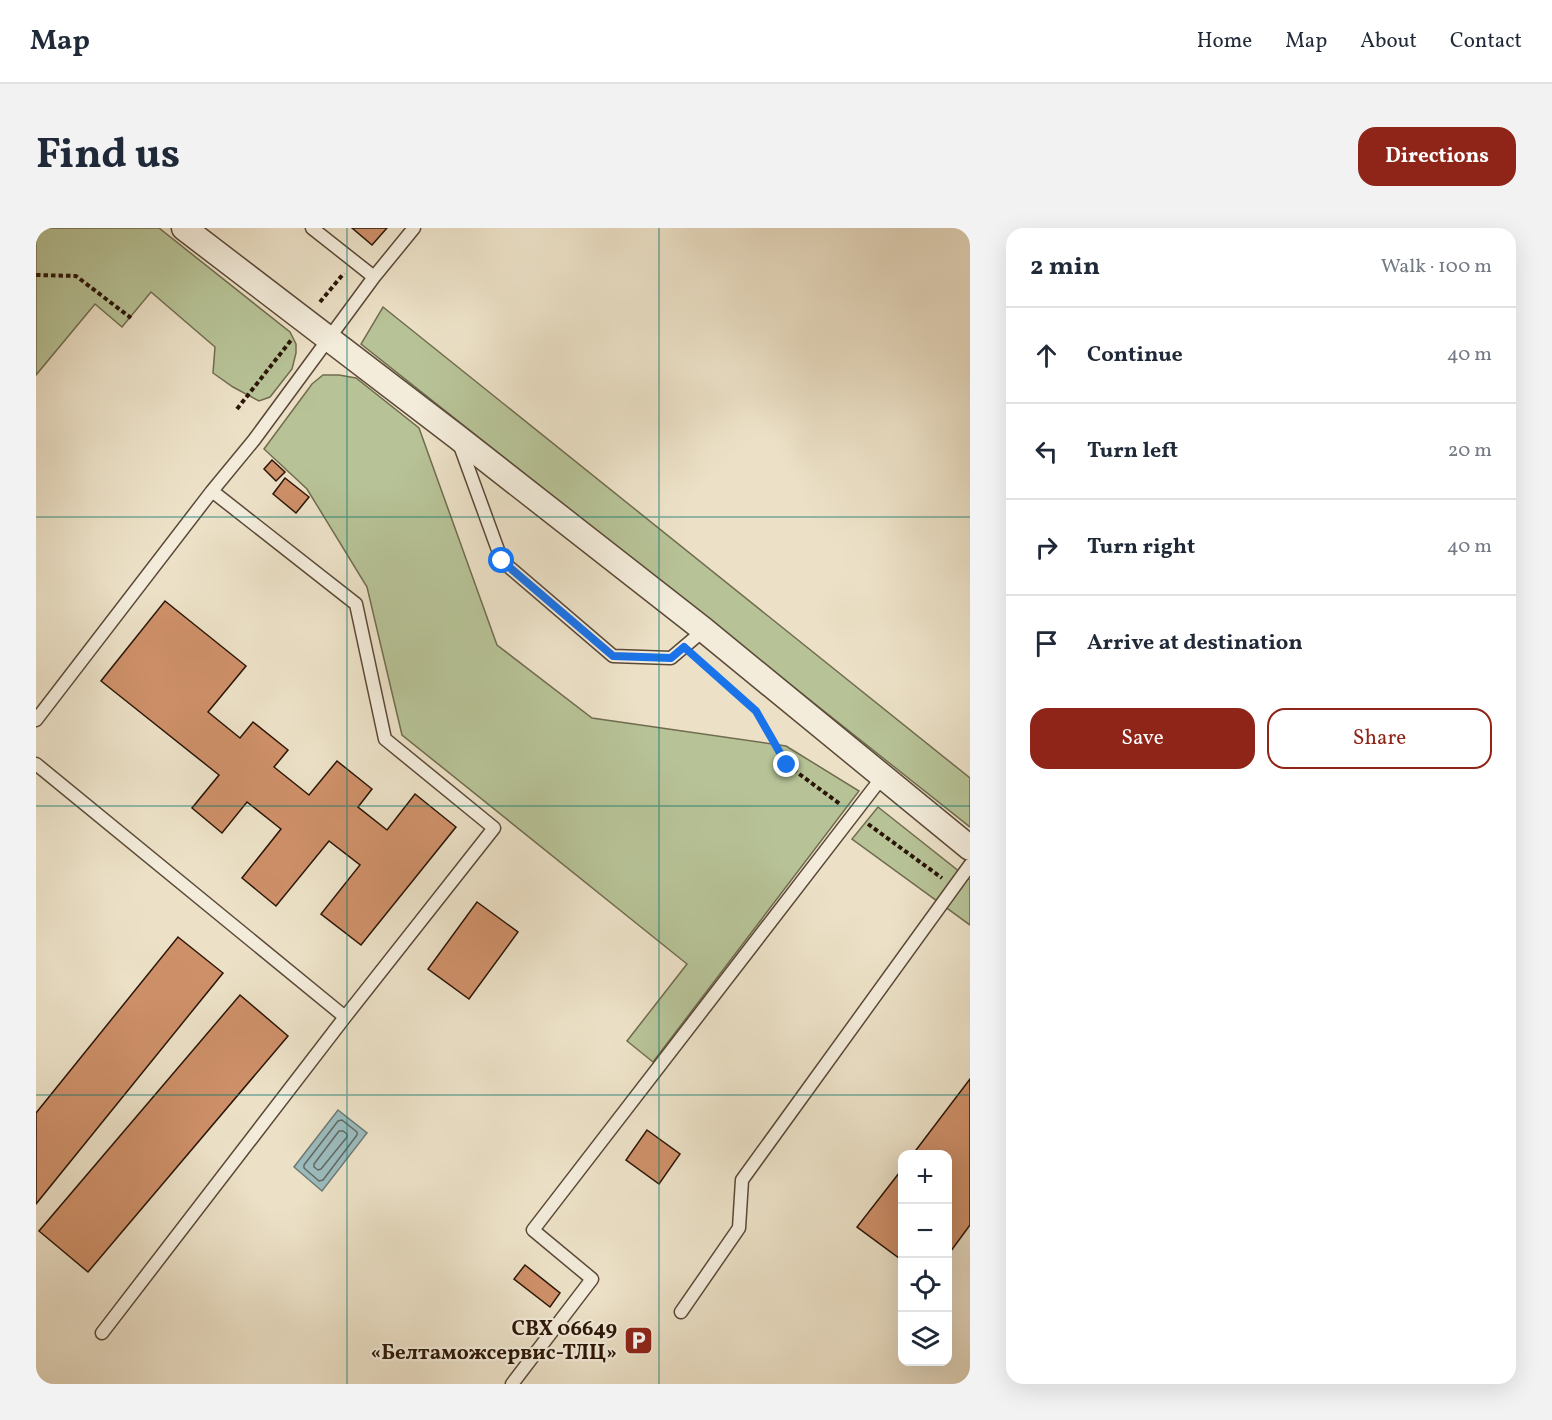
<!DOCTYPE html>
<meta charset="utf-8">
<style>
body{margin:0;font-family:Vollkorn,serif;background:#f2f2f3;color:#1f2937}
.controls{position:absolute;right:18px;bottom:18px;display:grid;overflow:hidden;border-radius:12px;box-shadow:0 6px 24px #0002}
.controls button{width:54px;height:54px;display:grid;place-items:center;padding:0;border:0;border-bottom:2px solid #e0e1e3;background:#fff;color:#1f2937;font:30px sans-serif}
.stop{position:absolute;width:18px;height:18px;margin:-14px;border:4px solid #1a73e8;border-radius:50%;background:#fff}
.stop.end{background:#1a73e8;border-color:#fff;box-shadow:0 2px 6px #0008}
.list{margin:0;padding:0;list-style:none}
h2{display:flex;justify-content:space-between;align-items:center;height:78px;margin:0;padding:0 24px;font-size:26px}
h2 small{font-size:20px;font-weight:400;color:#747a83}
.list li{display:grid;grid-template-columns:39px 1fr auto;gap:18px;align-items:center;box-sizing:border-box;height:96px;padding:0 24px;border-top:2px solid #e0e1e3}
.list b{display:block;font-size:22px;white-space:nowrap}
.list em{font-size:20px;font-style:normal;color:#747a83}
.actions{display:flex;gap:12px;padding:18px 24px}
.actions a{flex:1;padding:14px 0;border:2px solid #8f2418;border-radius:18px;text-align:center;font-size:21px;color:#8f2418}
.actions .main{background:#8f2418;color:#fff}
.icon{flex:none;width:33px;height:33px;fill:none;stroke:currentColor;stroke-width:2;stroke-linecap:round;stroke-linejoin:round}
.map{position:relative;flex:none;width:934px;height:1156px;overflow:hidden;border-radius:18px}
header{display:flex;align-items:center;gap:36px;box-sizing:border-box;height:84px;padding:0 30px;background:#fff;border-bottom:2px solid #e0e1e3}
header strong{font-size:28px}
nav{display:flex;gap:33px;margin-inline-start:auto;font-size:21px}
.intro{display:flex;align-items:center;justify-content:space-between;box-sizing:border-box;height:144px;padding:0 36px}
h1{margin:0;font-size:42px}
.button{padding:15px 27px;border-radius:18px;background:#8f2418;color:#fff;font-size:21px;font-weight:700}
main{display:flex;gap:36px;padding:0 36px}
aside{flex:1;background:#fff;border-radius:18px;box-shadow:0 6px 24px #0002}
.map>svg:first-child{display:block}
</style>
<header>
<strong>Map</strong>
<nav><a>Home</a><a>Map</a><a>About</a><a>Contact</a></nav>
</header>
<div class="intro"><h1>Find us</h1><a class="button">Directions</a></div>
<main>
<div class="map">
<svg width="934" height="1156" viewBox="0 0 934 1156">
<rect width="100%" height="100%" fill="#ece1c7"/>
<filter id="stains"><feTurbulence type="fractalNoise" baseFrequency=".00333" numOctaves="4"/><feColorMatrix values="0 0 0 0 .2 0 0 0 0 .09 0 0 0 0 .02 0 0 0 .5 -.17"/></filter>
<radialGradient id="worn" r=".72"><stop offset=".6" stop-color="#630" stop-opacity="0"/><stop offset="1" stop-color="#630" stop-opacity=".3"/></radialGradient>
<path fill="#b7c397" stroke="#716c4f" stroke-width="1.5" d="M 0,0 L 123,0 L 254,104 L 260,116 L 260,125 L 256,141 L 234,169 L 223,173 L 197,159 L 177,145 L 179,119 L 115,64 L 86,99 L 59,76 L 0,147 Z
M 347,79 L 934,550 L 934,599 L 325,116 Z
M 287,147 L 303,147 L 320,150 L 383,200 L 461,417 L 556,490 L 750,518 L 823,563 L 617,834 L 591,813 L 651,736 L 366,507 L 331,359 L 271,261 L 228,221 L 276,156 Z
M 842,579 L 934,652 L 934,697 L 816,611 Z"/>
<path fill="#9bbbbd" stroke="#6e7974" stroke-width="1.5" d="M 302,882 L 331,905 L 286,963 L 258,939 Z"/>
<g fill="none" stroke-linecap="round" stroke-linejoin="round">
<path stroke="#636862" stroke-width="1.5" d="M 302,893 L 306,892 L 321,904 L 321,907 L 287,952 L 283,953 L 268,940 L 268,937 Z
M 303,903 L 307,903 L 311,906 L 311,909 L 285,941 L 282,942 L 278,939 L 278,936 Z"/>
</g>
<path fill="#ce9069" stroke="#2b1507" stroke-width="1.5" d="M 316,0 L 351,0 L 336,17 Z
M 236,232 L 249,244 L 240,253 L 228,241 Z
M 249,250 L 273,269 L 260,285 L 237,266 Z
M 129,373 L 210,438 L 172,484 L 204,510 L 217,494 L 252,522 L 238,539 L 273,567 L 301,533 L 336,561 L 322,579 L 351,602 L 379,566 L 420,599 L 325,717 L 285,686 L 324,637 L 293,613 L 240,678 L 206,650 L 245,601 L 211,574 L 186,605 L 156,580 L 183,547 L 65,453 Z
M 441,674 L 482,704 L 433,771 L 392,741 Z
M 142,709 L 187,745 L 0,976 L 0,885 Z
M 204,767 L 252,808 L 52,1044 L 3,1003 Z
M 934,851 L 934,997 L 912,1027 L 912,926 L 877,926 Z
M 611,902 L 644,926 L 623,956 L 590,932 Z
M 867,940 L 867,1033 L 821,999 Z
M 489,1037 L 524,1065 L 514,1079 L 478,1051 Z"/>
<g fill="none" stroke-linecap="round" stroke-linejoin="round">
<defs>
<path id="service" d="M 276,0 L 338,49
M 423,215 L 466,333 L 577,428 L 635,430 L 668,402
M 0,492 L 176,263 L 218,212 L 338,49 L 378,0
M 0,536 L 309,789
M 645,1084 L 703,1000 L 706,952 L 934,637
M 66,1105 L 309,789 L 458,600 L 349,511 L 320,376 L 176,263
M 476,1156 L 556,1051 L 497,1002 L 847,548"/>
<path id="minor" d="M 148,0 L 420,208 L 668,402 L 934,620"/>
</defs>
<use href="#service" stroke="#5b4837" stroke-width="15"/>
<use href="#minor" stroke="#5b4837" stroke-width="27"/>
<path stroke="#2b1507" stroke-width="4" stroke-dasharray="4.5 3" stroke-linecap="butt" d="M 0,47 L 40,48 L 95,90
M 284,74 L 308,45
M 201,181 L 256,111
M 660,430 L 720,483 L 751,537 L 804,576
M 832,596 L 906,650"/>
<use href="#service" stroke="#f3ecdb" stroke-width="12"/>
<use href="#minor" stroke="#f3ecdb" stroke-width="24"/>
</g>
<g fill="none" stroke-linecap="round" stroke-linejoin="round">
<path stroke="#1a73e8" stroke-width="8" d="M 466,333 L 577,428 L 635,430 L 648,419 L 720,483 L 751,537"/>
</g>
<path fill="none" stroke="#0f766e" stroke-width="1.5" stroke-opacity="0.55" d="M 311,0 L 311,1156M 623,0 L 623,1156M 0,289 L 934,289M 0,578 L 934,578M 0,867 L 934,867"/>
<defs>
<symbol id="parking-square" viewBox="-11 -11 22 22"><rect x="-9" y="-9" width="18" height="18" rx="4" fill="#8f2418" stroke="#f3ecdb"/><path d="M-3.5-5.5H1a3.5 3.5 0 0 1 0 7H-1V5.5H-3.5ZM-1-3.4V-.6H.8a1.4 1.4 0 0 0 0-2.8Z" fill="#fff"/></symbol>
</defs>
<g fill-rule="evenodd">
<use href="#parking-square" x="586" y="1096" width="33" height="33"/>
</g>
<g text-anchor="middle" stroke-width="4.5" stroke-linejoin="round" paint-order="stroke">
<g font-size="21" font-weight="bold" fill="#2b1507" stroke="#f3ecdb" text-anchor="end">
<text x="581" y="1107">СВХ 06649<tspan x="581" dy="24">«Белтаможсервис-ТЛЦ»</tspan></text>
</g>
</g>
<rect width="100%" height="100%" filter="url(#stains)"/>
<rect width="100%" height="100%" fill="url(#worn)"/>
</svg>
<div class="controls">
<button>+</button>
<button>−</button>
<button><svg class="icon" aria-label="locate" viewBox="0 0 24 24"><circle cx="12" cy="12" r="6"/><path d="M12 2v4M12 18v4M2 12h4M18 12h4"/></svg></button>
<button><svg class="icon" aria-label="layers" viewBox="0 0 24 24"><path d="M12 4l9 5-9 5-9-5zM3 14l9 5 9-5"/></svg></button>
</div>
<div class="stop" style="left:466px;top:333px"></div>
<div class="stop end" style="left:751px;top:537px"></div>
</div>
<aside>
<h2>2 min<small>Walk · 100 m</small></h2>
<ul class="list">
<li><svg class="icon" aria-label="ahead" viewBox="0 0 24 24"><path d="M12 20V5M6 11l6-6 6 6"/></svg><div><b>Continue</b></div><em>40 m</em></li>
<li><svg class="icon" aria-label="left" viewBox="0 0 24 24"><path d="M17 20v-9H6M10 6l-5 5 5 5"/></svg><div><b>Turn left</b></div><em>20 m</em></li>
<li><svg class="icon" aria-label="right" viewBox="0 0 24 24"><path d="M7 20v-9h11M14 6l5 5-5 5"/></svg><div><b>Turn right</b></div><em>40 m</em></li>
<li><svg class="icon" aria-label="arrive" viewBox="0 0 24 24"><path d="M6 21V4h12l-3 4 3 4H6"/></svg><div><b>Arrive at destination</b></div></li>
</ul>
<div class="actions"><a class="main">Save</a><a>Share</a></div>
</aside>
</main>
